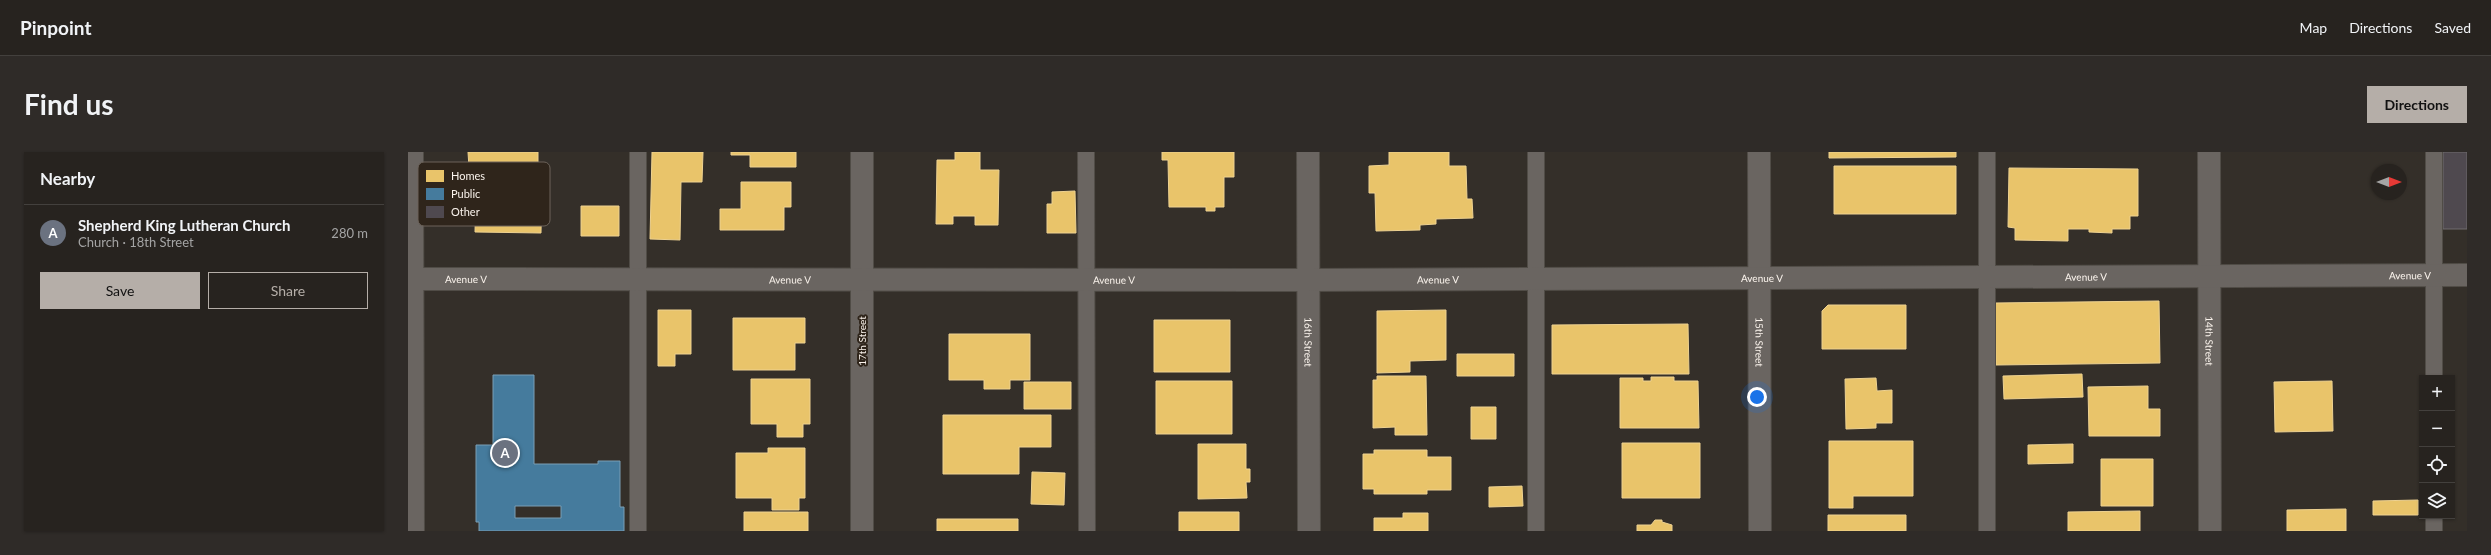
<!DOCTYPE html>
<meta charset="utf-8">
<style>
body{margin:0;font-family:Lato,sans-serif;background:#2f2b28;color:#f1f3f6}
.controls{position:absolute;right:12px;bottom:12px;display:grid;overflow:hidden;border-radius:0px;box-shadow:0 1px 3px #0004}
.controls button{width:36px;height:36px;display:grid;place-items:center;padding:0;border:0;border-bottom:1px solid #43403d;background:#27231f;color:#f1f3f6;font:20px sans-serif}
.compass{position:absolute;left:1963px;top:12px;width:36px;height:36px;border-radius:50%;background:#27231f;box-shadow:0 1px 3px #0004;rotate:90deg}
.you{position:absolute;left:1349px;top:245px;width:14px;height:14px;margin:-10px;border:3px solid #fff;border-radius:50%;background:#1a73e8;box-shadow:0 0 0 6px #1a73e833}
.badge{display:grid;place-items:center;width:26px;height:26px;border-radius:50%;background:#b5aea8;color:#fff;font-size:13px;font-weight:700}
.pin{position:absolute;translate:-50% -50%;border:2px solid #fff;box-shadow:0 1px 4px #0006}
.list{margin:0;padding:0;list-style:none}
h2{display:flex;justify-content:space-between;align-items:center;height:52px;margin:0;padding:0 16px;font-size:17px}
h2 small{font-size:13px;font-weight:400;color:#a4a4a4}
.list li{display:grid;grid-template-columns:26px 1fr auto;gap:12px;align-items:center;box-sizing:border-box;height:56px;padding:0 16px;border-top:1px solid #43403d}
.list b{display:block;font-size:15px;white-space:nowrap}
.list p{margin:0;font-size:13px;white-space:nowrap;color:#a4a4a4}
.list em{font-size:13px;font-style:normal;color:#a4a4a4}
.actions{display:flex;gap:8px;padding:12px 16px}
.actions a{flex:1;padding:9px 0;border:1px solid #b5aea8;border-radius:0px;text-align:center;font-size:14px;color:#b5aea8}
.actions .main{background:#b5aea8;color:#111}
.icon{flex:none;width:22px;height:22px;fill:none;stroke:currentColor;stroke-width:2;stroke-linecap:round;stroke-linejoin:round}
.map{position:relative;flex:none;width:2059px;height:379px;overflow:hidden;border-radius:0px}
header{display:flex;align-items:center;gap:24px;box-sizing:border-box;height:56px;padding:0 20px;background:#27231f;border-bottom:1px solid #43403d}
header strong{font-size:19px}
nav{display:flex;gap:22px;margin-inline-start:auto;font-size:14px}
.intro{display:flex;align-items:center;justify-content:space-between;box-sizing:border-box;height:96px;padding:0 24px}
h1{margin:0;font-size:28px}
.button{padding:10px 18px;border-radius:0px;background:#b5aea8;color:#111;font-size:14px;font-weight:700}
main{display:flex;gap:24px;padding:0 24px}
aside{flex:1;background:#27231f;border-radius:0px;box-shadow:0 1px 3px #0004}
.map>svg:first-child{display:block}
</style>
<header>
<strong>Pinpoint</strong>
<nav><a>Map</a><a>Directions</a><a>Saved</a></nav>
</header>
<div class="intro"><h1>Find us</h1><a class="button">Directions</a></div>
<main>
<aside>
<h2>Nearby<small></small></h2>
<ul class="list">
<li><span class="badge" style="background:#6b7280">A</span><div><b>Shepherd King Lutheran Church</b><p>Church · 18th Street</p></div><em>280 m</em></li>
</ul>
<div class="actions"><a class="main">Save</a><a>Share</a></div>
</aside>
<div class="map">
<svg width="2059" height="379" viewBox="0 0 2059 379">
<rect width="100%" height="100%" fill="#342f29"/>
<path fill="#e9c46a" stroke="#eed291" d="M 60,0 L 130,0 L 130,22 L 97,22 L 97,15 L 61,16 Z
M 244,0 L 295,0 L 294,30 L 273,30 L 272,88 L 242,87 Z
M 323,0 L 388,0 L 388,15 L 342,15 L 342,3 L 323,3 Z
M 547,0 L 572,0 L 572,18 L 591,18 L 590,73 L 567,73 L 567,64 L 545,64 L 545,72 L 528,72 L 529,8 L 547,8 Z
M 754,0 L 826,0 L 826,25 L 816,25 L 816,55 L 807,55 L 807,59 L 798,59 L 798,55 L 761,55 L 760,8 L 754,8 Z
M 981,0 L 1041,0 L 1041,14 L 1058,14 L 1059,47 L 1064,47 L 1065,66 L 1028,67 L 1028,72 L 1012,73 L 1012,78 L 968,79 L 967,41 L 961,41 L 961,14 L 981,13 Z
M 1421,0 L 1548,0 L 1548,5 L 1421,6 Z
M 1426,14 L 1548,14 L 1548,62 L 1426,62 Z
M 1601,16 L 1730,17 L 1730,64 L 1722,64 L 1722,77 L 1704,77 L 1704,81 L 1681,80 L 1681,77 L 1660,77 L 1660,89 L 1607,88 L 1607,76 L 1600,75 Z
M 108,26 L 134,27 L 133,81 L 67,80 L 68,32 L 108,33 Z
M 333,30 L 383,30 L 383,55 L 376,55 L 376,78 L 312,78 L 312,57 L 333,57 Z
M 667,39 L 668,81 L 639,81 L 639,52 L 644,52 L 644,40 Z
M 173,54 L 211,54 L 211,84 L 173,84 Z
M 1751,149 L 1752,211 L 1588,213 L 1587,151 Z
M 1420,153 L 1498,153 L 1498,197 L 1414,197 L 1414,159 Z
M 250,158 L 283,158 L 283,202 L 267,202 L 267,214 L 250,214 Z
M 1038,158 L 1038,208 L 1002,209 L 1002,220 L 969,221 L 969,159 Z
M 325,166 L 397,166 L 397,191 L 387,191 L 387,218 L 325,218 Z
M 746,168 L 822,168 L 822,220 L 746,220 Z
M 1280,172 L 1281,222 L 1144,222 L 1144,173 Z
M 541,182 L 622,182 L 622,228 L 602,228 L 602,237 L 576,237 L 576,228 L 541,228 Z
M 1049,202 L 1106,202 L 1106,224 L 1049,224 Z
M 1674,222 L 1675,245 L 1596,247 L 1595,224 Z
M 969,224 L 1018,224 L 1019,283 L 987,283 L 987,275 L 965,276 L 965,228 L 969,228 Z
M 1243,225 L 1266,225 L 1266,229 L 1290,229 L 1291,276 L 1212,276 L 1212,226 L 1235,226 L 1235,229 L 1243,229 Z
M 1468,226 L 1469,239 L 1484,238 L 1484,271 L 1468,271 L 1468,276 L 1438,277 L 1437,227 Z
M 343,227 L 402,227 L 402,272 L 395,272 L 395,285 L 369,285 L 369,272 L 343,272 Z
M 748,229 L 824,229 L 824,282 L 748,282 Z
M 1924,229 L 1925,279 L 1867,280 L 1866,230 Z
M 616,230 L 663,230 L 663,257 L 616,257 Z
M 1740,234 L 1740,257 L 1752,257 L 1752,284 L 1681,284 L 1680,235 Z
M 1063,255 L 1088,255 L 1088,287 L 1063,287 Z
M 535,263 L 643,263 L 643,295 L 611,295 L 611,322 L 535,322 Z
M 1421,289 L 1505,289 L 1505,344 L 1445,344 L 1445,356 L 1421,356 Z
M 1214,291 L 1292,291 L 1292,346 L 1214,346 Z
M 790,292 L 838,292 L 838,317 L 842,317 L 842,330 L 838,330 L 839,346 L 790,347 Z
M 1665,292 L 1665,311 L 1620,312 L 1620,293 Z
M 360,296 L 397,296 L 397,346 L 391,346 L 391,358 L 364,358 L 364,346 L 328,346 L 328,301 L 360,301 Z
M 966,298 L 1019,298 L 1019,305 L 1043,305 L 1043,338 L 1019,338 L 1019,342 L 966,342 L 966,337 L 955,337 L 955,302 L 966,302 Z
M 1693,307 L 1745,307 L 1745,354 L 1693,354 Z
M 624,320 L 657,321 L 656,353 L 623,352 Z
M 1114,334 L 1115,354 L 1081,355 L 1081,335 Z
M 2010,348 L 2010,363 L 1965,363 L 1965,349 Z
M 1938,357 L 1938,379 L 1879,379 L 1879,358 Z
M 1732,359 L 1732,379 L 1660,379 L 1660,360 Z
M 336,360 L 400,360 L 400,379 L 336,379 Z
M 771,360 L 831,360 L 831,379 L 771,379 Z
M 995,361 L 1020,361 L 1020,379 L 966,379 L 966,366 L 995,366 Z
M 1420,363 L 1498,363 L 1498,379 L 1420,379 Z
M 529,367 L 610,367 L 610,379 L 529,379 Z
M 1247,368 L 1254,368 L 1254,370 L 1264,373 L 1264,379 L 1229,379 L 1229,373 L 1243,373 Z"/>
<path fill="#457b9d" stroke="#7b9fb5" fill-rule="evenodd" d="M 85,223 L 126,223 L 126,312 L 190,312 L 190,309 L 212,309 L 212,355 L 216,355 L 216,379 L 71,379 L 71,370 L 68,370 L 68,293 L 85,293 ZM 107,354 L 153,354 L 153,366 L 107,366 Z"/>
<path fill="#4f494f" stroke="#706d6e" d="M 2035,0 L 2059,0 L 2059,77 L 2035,77 Z"/>
<g fill="none" stroke-linecap="round" stroke-linejoin="round">
<defs>
<path id="lane" d="M 230,0 L 230,379
M 678,0 L 679,379
M 1128,0 L 1128,379
M 1579,0 L 1579,379
M 2026,0 L 2026,226
M 2026,364 L 2026,379"/>
<g id="street">
<path d="M 4,0 L 5,379"/>
<path d="M 454,0 L 454,379"/>
<path id="s1" d="M 900,0 L 901,379"/>
<path id="s2" d="M 1351,0 L 1352,379"/>
<path id="s3" d="M 1801,0 L 1802,379"/>
<path id="s4" d="M 0,127 L 900,128 L 2059,123"/>
</g>
</defs>
<use href="#lane" stroke="#504c46" stroke-width="18"/>
<use href="#street" stroke="#504c46" stroke-width="24"/>
<use href="#lane" stroke="#6a6561" stroke-width="16"/>
<use href="#street" stroke="#6a6561" stroke-width="22"/>
</g>
<g text-anchor="middle" stroke-width="4" stroke-linejoin="round" paint-order="stroke">
<g font-size="10" fill="#faf3ec" stroke="#2f251b">
<text dy="4" stroke="none"><textPath href="#s4" startOffset="1678">Avenue V</textPath></text>
<text dy="4" stroke="none"><textPath href="#s4" startOffset="2002">Avenue V</textPath></text>
<text dy="4" stroke="none"><textPath href="#s4" startOffset="1354">Avenue V</textPath></text>
<text dy="4" stroke="none"><textPath href="#s4" startOffset="58">Avenue V</textPath></text>
<text dy="4" stroke="none"><textPath href="#s4" startOffset="1030">Avenue V</textPath></text>
<text dy="4" stroke="none"><textPath href="#s4" startOffset="382">Avenue V</textPath></text>
<text dy="4" stroke="none"><textPath href="#s4" startOffset="706">Avenue V</textPath></text>
<text transform="translate(454 189) rotate(-90)" y="4">17th Street</text>
<text dy="4" stroke="none"><textPath href="#s2" startOffset="190">15th Street</textPath></text>
<text dy="4" stroke="none"><textPath href="#s1" startOffset="190">16th Street</textPath></text>
<text dy="4" stroke="none"><textPath href="#s3" startOffset="189">14th Street</textPath></text>
</g>
</g>
<rect x="10" y="10" width="132" height="64" rx="6" fill="#2f251b" stroke="#6c635a" stroke-width="1"/>
<rect x="18" y="18" width="18" height="12" fill="#e9c46a"/>
<rect x="18" y="36" width="18" height="12" fill="#457b9d"/>
<rect x="18" y="54" width="18" height="12" fill="#4f494f"/>
<g font-size="11" fill="#faf3ec">
<text x="43" y="28">Homes</text>
<text x="43" y="46">Public</text>
<text x="43" y="64">Other</text>
</g>
</svg>
<div class="controls">
<button>+</button>
<button>−</button>
<button><svg class="icon" aria-label="locate" viewBox="0 0 24 24"><circle cx="12" cy="12" r="6"/><path d="M12 2v4M12 18v4M2 12h4M18 12h4"/></svg></button>
<button><svg class="icon" aria-label="layers" viewBox="0 0 24 24"><path d="M12 4l9 5-9 5-9-5zM3 14l9 5 9-5"/></svg></button>
</div>
<svg class="compass" viewBox="-18 -18 36 36"><path d="M0-13l5 13h-10z" fill="#e53935"/><path d="M0 13l5-13h-10z" fill="#a4a4a4"/></svg>
<div class="you"></div>
<div class="pin badge" style="left:97px;top:301px;background:#6b7280">A</div>
</div>
</main>
